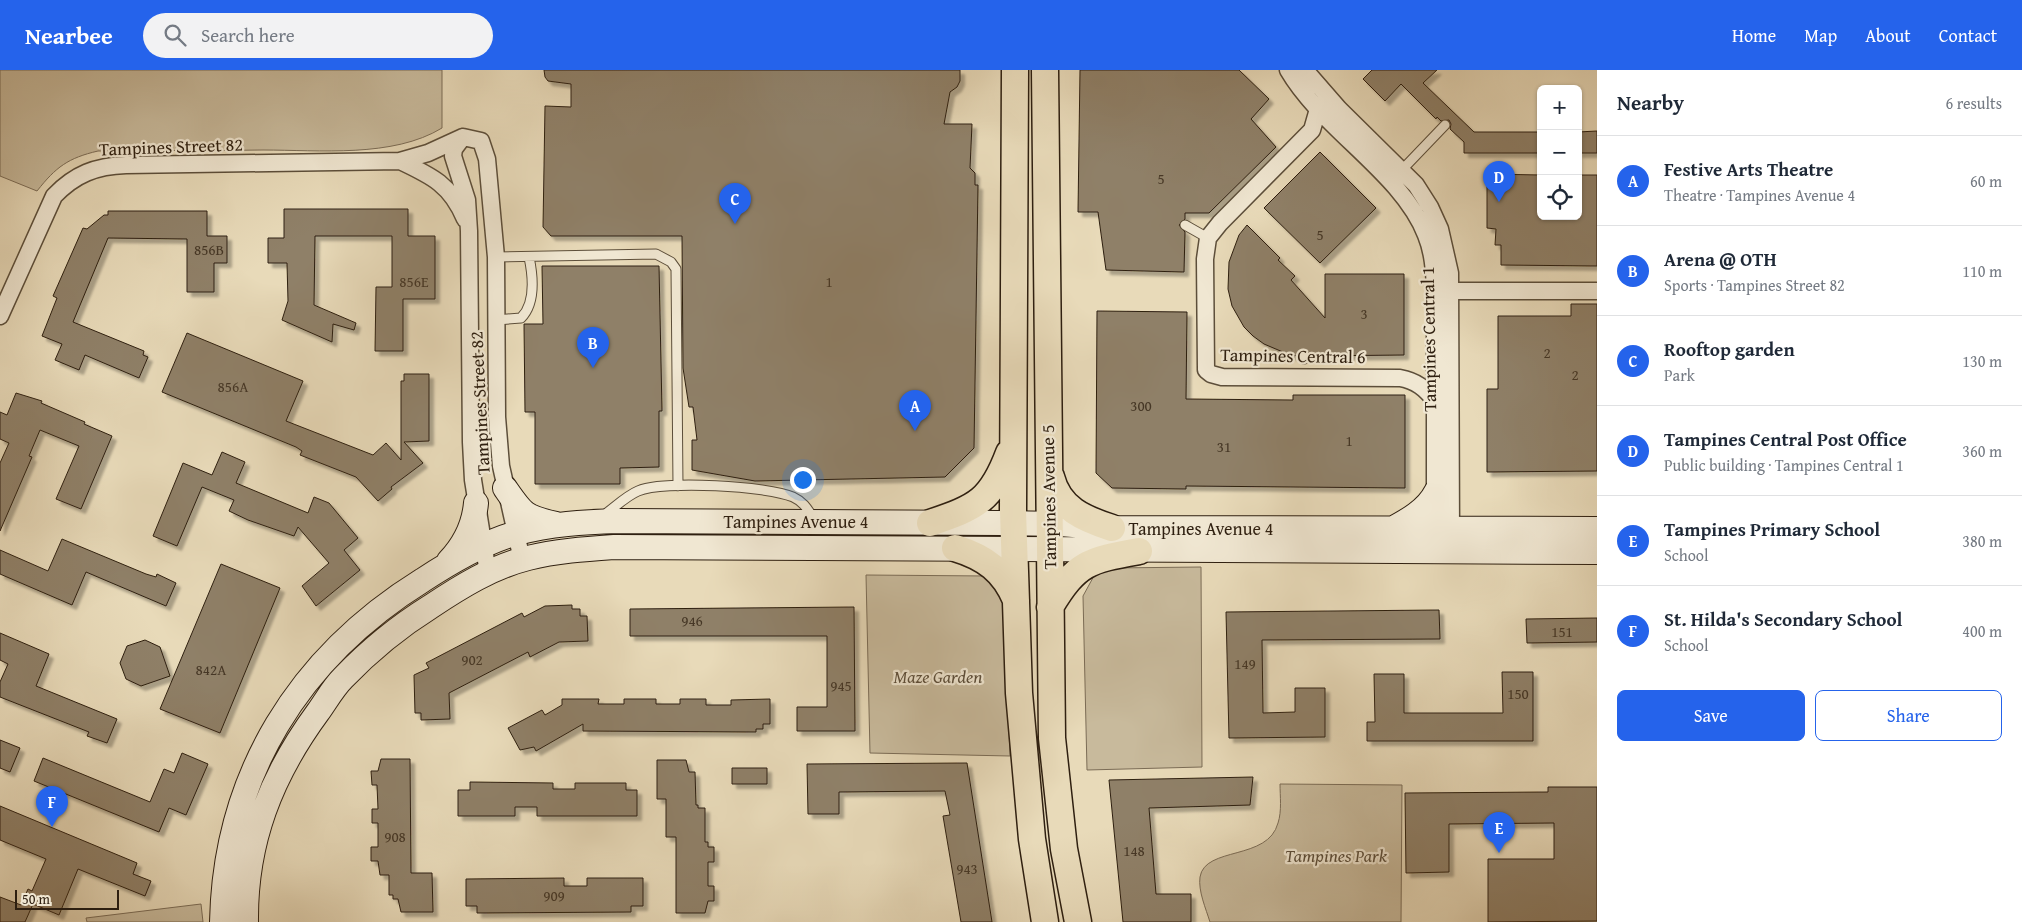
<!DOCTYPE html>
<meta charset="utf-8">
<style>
body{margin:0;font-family:"Gentium Book Plus",serif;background:#f2f2f3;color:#1f2937}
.controls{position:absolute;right:15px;top:15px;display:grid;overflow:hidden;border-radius:8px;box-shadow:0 1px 4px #0004}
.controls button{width:45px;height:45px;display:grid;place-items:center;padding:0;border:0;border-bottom:1px solid #e0e1e3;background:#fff;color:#1f2937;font:25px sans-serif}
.scale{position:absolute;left:15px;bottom:12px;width:104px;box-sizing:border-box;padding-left:5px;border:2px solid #2e1f10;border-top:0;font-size:14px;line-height:18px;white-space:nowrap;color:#2e1f10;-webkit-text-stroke:4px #f0e7d2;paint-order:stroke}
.you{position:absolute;left:802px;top:409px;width:18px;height:18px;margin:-12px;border:4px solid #fff;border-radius:50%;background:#1a73e8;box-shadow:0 0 0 8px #1a73e833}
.badge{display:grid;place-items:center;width:32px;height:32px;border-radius:50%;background:#2563eb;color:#fff;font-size:16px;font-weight:700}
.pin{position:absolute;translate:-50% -41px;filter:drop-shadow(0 1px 2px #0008)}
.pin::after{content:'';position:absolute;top:26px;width:18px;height:15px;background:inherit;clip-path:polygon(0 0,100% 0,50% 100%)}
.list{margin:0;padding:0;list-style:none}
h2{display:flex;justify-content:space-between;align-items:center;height:65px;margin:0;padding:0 20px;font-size:21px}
h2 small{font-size:16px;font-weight:400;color:#747a83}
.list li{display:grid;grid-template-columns:32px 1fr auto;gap:15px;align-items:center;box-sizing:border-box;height:90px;padding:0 20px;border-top:1px solid #e0e1e3}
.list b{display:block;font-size:19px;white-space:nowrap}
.list p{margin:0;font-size:16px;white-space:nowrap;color:#747a83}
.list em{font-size:16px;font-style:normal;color:#747a83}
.actions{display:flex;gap:10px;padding:15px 20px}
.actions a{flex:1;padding:11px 0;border:1px solid #2563eb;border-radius:8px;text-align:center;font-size:18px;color:#2563eb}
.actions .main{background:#2563eb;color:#fff}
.icon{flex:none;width:28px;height:28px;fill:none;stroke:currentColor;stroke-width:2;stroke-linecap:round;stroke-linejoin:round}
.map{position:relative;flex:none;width:1597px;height:852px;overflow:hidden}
header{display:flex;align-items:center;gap:30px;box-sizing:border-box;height:70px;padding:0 25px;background:#2563eb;color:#fff}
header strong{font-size:24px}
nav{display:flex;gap:28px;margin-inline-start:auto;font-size:18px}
.search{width:350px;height:45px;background:#f2f2f3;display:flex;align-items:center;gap:12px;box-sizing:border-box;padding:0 18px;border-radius:28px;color:#747a83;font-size:19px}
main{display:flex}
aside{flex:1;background:#fff}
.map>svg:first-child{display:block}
</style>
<header>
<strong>Nearbee</strong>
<div class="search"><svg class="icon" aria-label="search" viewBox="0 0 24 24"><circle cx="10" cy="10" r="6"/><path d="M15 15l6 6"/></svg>Search here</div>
<nav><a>Home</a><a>Map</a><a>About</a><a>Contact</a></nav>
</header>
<main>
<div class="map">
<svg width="1597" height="852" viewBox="0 0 1597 852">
<defs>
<filter id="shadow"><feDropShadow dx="4.5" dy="4.5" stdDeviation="1" flood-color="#0004"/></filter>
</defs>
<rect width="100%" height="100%" fill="#e8dab9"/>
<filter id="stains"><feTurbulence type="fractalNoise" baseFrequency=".004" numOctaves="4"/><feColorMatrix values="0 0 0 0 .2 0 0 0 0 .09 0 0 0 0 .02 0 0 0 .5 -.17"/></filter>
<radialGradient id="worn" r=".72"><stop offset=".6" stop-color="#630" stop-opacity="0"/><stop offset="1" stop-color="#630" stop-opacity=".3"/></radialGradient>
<path fill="#c8ba9c" stroke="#7b6c56" d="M 0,0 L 442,0 L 442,58 C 393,88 319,80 263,80 C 208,81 153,80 98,81 C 68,88 56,97 37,121 L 0,106 Z
M 1201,497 L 1202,697 L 1087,700 L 1083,526 L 1095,504 L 1110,498 Z
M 866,505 L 987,506 L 1004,525 L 1010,686 L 870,683 Z
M 1280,714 L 1402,715 L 1401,852 L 1210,852 C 1206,839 1198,821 1200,807 C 1205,776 1268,791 1278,753 C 1282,741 1280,726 1280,714 Z
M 201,834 L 203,852 L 87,852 L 86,848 Z"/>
<path fill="#8f8068" stroke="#2e1f10" filter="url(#shadow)" d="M 544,0 L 960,0 L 960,11 L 957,17 L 950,22 L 944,54 L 972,54 L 970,98 L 975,103 L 975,115 L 978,115 L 974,378 L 945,407 L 755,411 L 692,400 L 692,370 L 697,370 L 693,337 L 689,337 L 683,298 L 682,166 L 551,166 L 543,157 L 545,36 L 571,37 L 571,14 L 548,11 L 545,7 Z
M 1080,0 L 1239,0 L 1269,29 L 1251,49 L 1276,77 L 1209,143 L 1185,143 L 1185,149 L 1179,155 L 1185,162 L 1184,202 L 1106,200 L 1098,142 L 1078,142 Z
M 1372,0 L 1437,0 L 1423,13 L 1474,62 L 1541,62 L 1541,83 L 1464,83 L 1464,72 L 1450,59 L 1451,54 L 1449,50 L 1441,51 L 1437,47 L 1436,49 L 1401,14 L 1385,31 L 1363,9 Z
M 1597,61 L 1597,83 L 1578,83 L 1578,62 Z
M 1320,82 L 1376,138 L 1320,193 L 1264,138 Z
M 1487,104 L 1541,105 L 1541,146 L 1578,146 L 1578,105 L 1597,105 L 1597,196 L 1501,195 L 1501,175 L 1495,175 L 1496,159 L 1487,158 Z
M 284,139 L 408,139 L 408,166 L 435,166 L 435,229 L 403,229 L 403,281 L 375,281 L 376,217 L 392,217 L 392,166 L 315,166 L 314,235 L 356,253 L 354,260 L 333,254 L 332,272 L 282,250 L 288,231 L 287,193 L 268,193 L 268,168 L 284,168 Z
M 108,141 L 207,141 L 207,166 L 227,166 L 227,193 L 214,193 L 214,222 L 187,222 L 187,169 L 108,168 L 73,252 L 144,281 L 143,285 L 148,287 L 139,308 L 85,285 L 79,300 L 55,290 L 62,274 L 42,266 L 57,228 L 53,226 L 83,158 L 87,159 L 104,145 L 108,145 Z
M 1247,155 L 1280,188 L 1278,190 L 1295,206 L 1291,210 L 1325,248 L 1325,204 L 1404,204 L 1404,285 L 1310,286 L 1308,281 L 1304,280 L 1298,286 L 1290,285 L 1264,274 L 1253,266 L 1244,257 L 1232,236 L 1228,219 L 1229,192 L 1239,165 Z
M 542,196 L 659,196 L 662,341 L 659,341 L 659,397 L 620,398 L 620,414 L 535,414 L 535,342 L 525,342 L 524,254 L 543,254 Z
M 1571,234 L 1597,234 L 1597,401 L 1487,402 L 1487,319 L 1498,319 L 1498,246 L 1571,246 Z
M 1097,241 L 1187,242 L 1186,329 L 1293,330 L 1293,325 L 1405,325 L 1405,418 L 1186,416 L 1186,419 L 1112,418 L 1096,403 Z
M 187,263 L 303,311 L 286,351 L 373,385 L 386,373 L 401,390 L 401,311 L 404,311 L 404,304 L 429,304 L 429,371 L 404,372 L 423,393 L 391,417 L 392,419 L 378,431 L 356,407 L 300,385 L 302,381 L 296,377 L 162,322 Z
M 16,323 L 42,331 L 41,333 L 85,352 L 84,354 L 112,366 L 81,439 L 56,429 L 79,376 L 40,360 L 29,386 L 32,387 L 0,461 L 0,393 L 9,373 L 0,369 L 0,342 L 7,345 Z
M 222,382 L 245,392 L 236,413 L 308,443 L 314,427 L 329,433 L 358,468 L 344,480 L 360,500 L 316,536 L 302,516 L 329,493 L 298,457 L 294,466 L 248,450 L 229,441 L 234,430 L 202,417 L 177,476 L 153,466 L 183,393 L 212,405 Z
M 62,469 L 146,504 L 156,507 L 157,504 L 176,513 L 166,536 L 86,502 L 72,535 L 0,504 L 0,480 L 48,501 Z
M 221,494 L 280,518 L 220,663 L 160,639 Z
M 572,535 L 572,539 L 580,539 L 580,546 L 587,546 L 588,571 L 559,572 L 530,587 L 528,582 L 449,623 L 450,649 L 421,650 L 421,643 L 415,643 L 414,605 L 429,598 L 426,593 L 522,543 L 524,547 L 545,536 Z
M 854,537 L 855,661 L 797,661 L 797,637 L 827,637 L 827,566 L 630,566 L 630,539 Z
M 1439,540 L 1440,569 L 1262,570 L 1263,643 L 1295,642 L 1295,618 L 1325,618 L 1325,667 L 1229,668 L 1226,542 Z
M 1597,548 L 1597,572 L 1527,573 L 1526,549 Z
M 0,563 L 49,584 L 36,616 L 117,649 L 107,673 L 87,666 L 89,662 L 0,627 L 0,612 L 8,594 L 0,590 Z
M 145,570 L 160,577 L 170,606 L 141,616 L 126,609 L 120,593 L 127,576 Z
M 1502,602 L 1533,602 L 1533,671 L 1367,671 L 1367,652 L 1375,652 L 1374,604 L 1404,604 L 1404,643 L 1503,643 Z
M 562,629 L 599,629 L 598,634 L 624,634 L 624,629 L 656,629 L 656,634 L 680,634 L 680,629 L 706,629 L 706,635 L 731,635 L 731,630 L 770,629 L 770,654 L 763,654 L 763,659 L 756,659 L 756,662 L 583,661 L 583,654 L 536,681 L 534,677 L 520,680 L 508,658 L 542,640 L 545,645 L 562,635 Z
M 0,670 L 20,678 L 10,702 L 0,698 Z
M 182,683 L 208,694 L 186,745 L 169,738 L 159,762 L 34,711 L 43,688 L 150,732 L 164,699 L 174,703 Z
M 381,689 L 410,689 L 411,803 L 432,803 L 433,842 L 401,842 L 398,829 L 393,829 L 393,825 L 389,825 L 389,805 L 380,805 L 378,791 L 371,791 L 371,777 L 378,777 L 378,753 L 372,753 L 372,739 L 378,739 L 377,715 L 372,715 L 371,701 L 378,701 Z
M 657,690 L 686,690 L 689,702 L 695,702 L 696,735 L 698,735 L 698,738 L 705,738 L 705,772 L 708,772 L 708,777 L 714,777 L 714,792 L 708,792 L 708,816 L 714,816 L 714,831 L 708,831 L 705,843 L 676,843 L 676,767 L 666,767 L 666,729 L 657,729 Z
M 967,693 L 992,852 L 961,852 L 943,746 L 950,745 L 945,721 L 839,722 L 839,744 L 808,744 L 807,694 Z
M 732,698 L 767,698 L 767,714 L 732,714 Z
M 1253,707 L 1250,735 L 1149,738 L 1156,824 L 1191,824 L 1191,852 L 1123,852 L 1109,710 Z
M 470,712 L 553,713 L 553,719 L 575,719 L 575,713 L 626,713 L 626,720 L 637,720 L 637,746 L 537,746 L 537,737 L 515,737 L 515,746 L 458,746 L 458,720 L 470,720 Z
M 1548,717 L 1597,717 L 1597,851 L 1488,852 L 1488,789 L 1554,789 L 1554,753 L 1449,754 L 1449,802 L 1406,803 L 1405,723 L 1548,722 Z
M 0,736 L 137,793 L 133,804 L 151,811 L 145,826 L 78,799 L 59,845 L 33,834 L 25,852 L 0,852 L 0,827 L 21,835 L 28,819 L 32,821 L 46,789 L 0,770 Z
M 564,808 L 564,816 L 587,816 L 587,808 L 643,808 L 643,836 L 631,836 L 631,842 L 477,843 L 477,836 L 466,836 L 466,809 Z"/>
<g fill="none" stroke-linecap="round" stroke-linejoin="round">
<defs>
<path id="service" d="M 1399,103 L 1445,55
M 1185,155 L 1208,168
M 496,187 L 656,184 L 671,192 L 676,199 L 678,416
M 496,250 L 521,248 C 536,233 533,206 529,187
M 1304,286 L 1304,289
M 604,445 C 614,438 626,426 638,421 C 664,410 768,416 793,427 C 804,432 808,440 814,449"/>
<path id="minor" d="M 1288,0 C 1323,60 1402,103 1426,165 C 1433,182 1434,200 1435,217 L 1435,467
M 1305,0 L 1339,39 L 1416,115 L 1430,137 L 1440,159 L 1450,203 L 1451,468
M 1318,39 L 1312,60 L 1220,153 L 1208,168 L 1205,189 L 1206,300 L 1211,304 L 1222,307 L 1400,308 C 1416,311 1425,318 1435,331
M 463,67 L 454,79 L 453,86 L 467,130 L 469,161 L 471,372 L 473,410 L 488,503
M 400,91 C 432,106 451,115 465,149
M 1442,221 L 1597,221
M 0,246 L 54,126 C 75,104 96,96 126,95 L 400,91 L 428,83 L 463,67 L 481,71 L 487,89 L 496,187 L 497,347 L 501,396 L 522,490"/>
<path id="secondary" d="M 505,418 C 523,444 524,447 556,454
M 1390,460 C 1407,451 1427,440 1436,422
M 449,491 C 465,474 474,456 476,433
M 222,852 C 225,705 299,587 423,510 C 452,491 484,472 517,463 C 550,454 584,452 618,451 L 1000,453 L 1060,454 L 1112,458 L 1597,459
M 246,852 C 245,772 271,706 318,642 C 326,631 333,618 343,608 C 369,581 398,557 430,537 C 460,517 492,497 528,488 C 556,481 585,479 614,477 L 1597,482"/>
<path id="primary" d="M 1015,0 L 1013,441 L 1019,623 L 1032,769 L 1045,852
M 1045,0 L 1052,668 L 1064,779 L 1078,852
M 1051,407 C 1059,439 1084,449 1112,458
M 930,453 C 977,437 991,431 1009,383
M 955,478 C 985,487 1004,501 1016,530
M 1050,537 C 1077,492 1089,490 1139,481"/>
</defs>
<use href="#service" stroke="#5c4e3a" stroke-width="11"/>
<use href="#minor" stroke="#5c4e3a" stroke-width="19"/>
<use href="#secondary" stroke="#2e1f10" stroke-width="26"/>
<use href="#primary" stroke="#2e1f10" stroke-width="29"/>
<use href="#service" stroke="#f0e7d2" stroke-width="9"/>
<use href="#minor" stroke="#f0e7d2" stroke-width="16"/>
<use href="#secondary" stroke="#f0e7d2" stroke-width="24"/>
<use href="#primary" stroke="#e8dab9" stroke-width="26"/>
</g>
<g text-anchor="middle" stroke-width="4.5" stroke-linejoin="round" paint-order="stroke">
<g font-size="15" fill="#463726">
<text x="1161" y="114">5</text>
<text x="1320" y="170">5</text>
<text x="209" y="185">856B</text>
<text x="414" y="217">856E</text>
<text x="829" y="217">1</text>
<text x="1364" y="249">3</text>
<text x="1547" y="288">2</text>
<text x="1575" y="310">2</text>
<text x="233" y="322">856A</text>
<text x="1141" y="341">300</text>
<text x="1349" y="376">1</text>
<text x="1224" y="382">31</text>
<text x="692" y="556">946</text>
<text x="1562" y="567">151</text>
<text x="472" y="595">902</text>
<text x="1245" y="599">149</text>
<text x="211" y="605">842A</text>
<text x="841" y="621">945</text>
<text x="1518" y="629">150</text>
<text x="395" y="772">908</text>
<text x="1134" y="786">148</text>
<text x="967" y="804">943</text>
<text x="554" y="831">909</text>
</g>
<g font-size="18" fill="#2e1f10" stroke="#f0e7d2">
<text transform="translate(171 77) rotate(-2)" y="6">Tampines Street 82</text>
<text transform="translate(1429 269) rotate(-91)" y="6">Tampines Central 1</text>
<text transform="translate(1293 286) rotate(1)" y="6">Tampines Central 6</text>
<text transform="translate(480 333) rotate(-93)" y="6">Tampines Street 82</text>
<text transform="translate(1049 427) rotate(-91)" y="6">Tampines Avenue 5</text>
<text x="796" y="458">Tampines Avenue 4</text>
<text x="1201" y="465">Tampines Avenue 4</text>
</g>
<g font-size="18" font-style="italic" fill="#5c4e3a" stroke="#f0e7d2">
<text x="938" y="613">Maze Garden</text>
<text x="1336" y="792">Tampines Park</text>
</g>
</g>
<rect width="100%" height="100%" filter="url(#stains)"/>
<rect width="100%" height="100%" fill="url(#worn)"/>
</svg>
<div class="controls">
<button>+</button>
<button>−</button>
<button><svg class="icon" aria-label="locate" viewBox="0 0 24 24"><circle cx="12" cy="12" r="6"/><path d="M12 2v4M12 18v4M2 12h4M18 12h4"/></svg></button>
</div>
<div class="scale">50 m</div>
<div class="you"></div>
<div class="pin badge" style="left:915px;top:361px">A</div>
<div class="pin badge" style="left:593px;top:298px">B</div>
<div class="pin badge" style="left:735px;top:154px">C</div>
<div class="pin badge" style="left:1499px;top:132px">D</div>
<div class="pin badge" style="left:1499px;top:783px">E</div>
<div class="pin badge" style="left:52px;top:757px">F</div>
</div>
<aside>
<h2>Nearby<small>6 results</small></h2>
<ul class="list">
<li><span class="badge">A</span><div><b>Festive Arts Theatre</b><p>Theatre · Tampines Avenue 4</p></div><em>60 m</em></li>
<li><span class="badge">B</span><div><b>Arena @ OTH</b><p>Sports · Tampines Street 82</p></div><em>110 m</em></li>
<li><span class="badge">C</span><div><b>Rooftop garden</b><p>Park</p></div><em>130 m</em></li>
<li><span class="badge">D</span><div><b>Tampines Central Post Office</b><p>Public building · Tampines Central 1</p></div><em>360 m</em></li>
<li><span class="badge">E</span><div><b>Tampines Primary School</b><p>School</p></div><em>380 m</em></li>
<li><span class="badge">F</span><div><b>St. Hilda's Secondary School</b><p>School</p></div><em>400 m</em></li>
</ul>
<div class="actions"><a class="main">Save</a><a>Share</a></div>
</aside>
</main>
